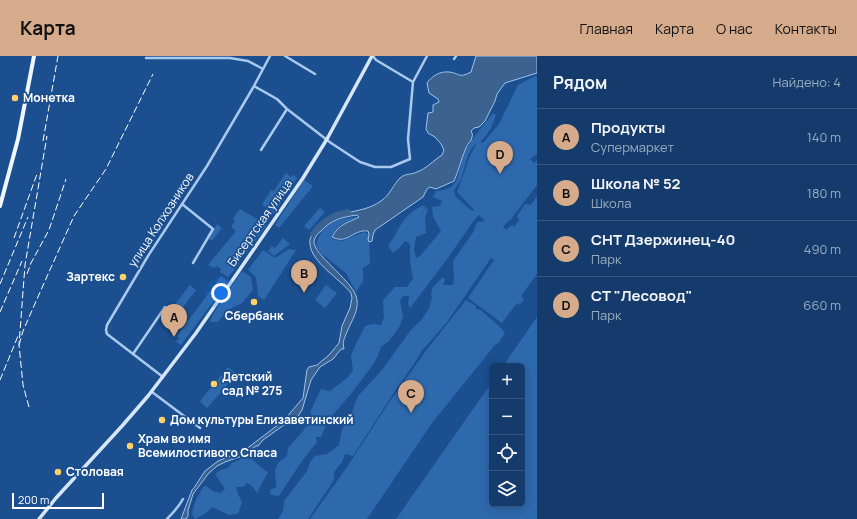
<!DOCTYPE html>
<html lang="ru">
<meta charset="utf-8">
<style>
body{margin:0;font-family:Manrope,sans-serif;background:#1d4271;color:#f1f3f6}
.controls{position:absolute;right:12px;bottom:12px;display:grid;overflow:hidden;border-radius:6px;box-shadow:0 2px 10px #0003}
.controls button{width:36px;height:36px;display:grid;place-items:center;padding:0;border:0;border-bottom:1px solid #33557e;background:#143b6b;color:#f1f3f6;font:20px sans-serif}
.scale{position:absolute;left:12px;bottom:10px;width:92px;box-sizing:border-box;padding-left:4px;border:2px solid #fff;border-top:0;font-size:11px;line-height:14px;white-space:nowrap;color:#fff;-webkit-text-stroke:3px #1b4f8f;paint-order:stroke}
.you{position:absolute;left:221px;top:237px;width:14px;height:14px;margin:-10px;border:3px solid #fff;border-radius:50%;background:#1a73e8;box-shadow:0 0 0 6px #1a73e833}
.badge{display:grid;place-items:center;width:26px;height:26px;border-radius:50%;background:#d6ab8b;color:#111;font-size:13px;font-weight:700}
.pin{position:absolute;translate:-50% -33px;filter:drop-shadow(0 1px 2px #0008)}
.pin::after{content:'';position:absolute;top:21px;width:14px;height:12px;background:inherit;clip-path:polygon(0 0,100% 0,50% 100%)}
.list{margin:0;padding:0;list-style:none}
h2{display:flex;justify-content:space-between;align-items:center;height:52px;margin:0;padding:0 16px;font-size:17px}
h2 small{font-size:13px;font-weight:400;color:#9dadc1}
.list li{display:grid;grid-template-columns:26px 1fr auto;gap:12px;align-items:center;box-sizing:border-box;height:56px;padding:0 16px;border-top:1px solid #33557e}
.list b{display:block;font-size:15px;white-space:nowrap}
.list p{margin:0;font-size:13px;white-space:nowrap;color:#9dadc1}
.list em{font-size:13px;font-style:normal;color:#9dadc1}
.icon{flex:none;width:22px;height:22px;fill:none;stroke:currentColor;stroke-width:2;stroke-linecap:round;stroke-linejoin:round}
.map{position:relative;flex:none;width:537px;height:463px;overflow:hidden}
header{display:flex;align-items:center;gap:24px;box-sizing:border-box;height:56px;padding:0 20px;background:#d6ab8b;color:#111}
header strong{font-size:19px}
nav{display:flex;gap:22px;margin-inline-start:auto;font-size:14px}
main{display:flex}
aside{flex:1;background:#143b6b}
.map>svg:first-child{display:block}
</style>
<header>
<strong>Карта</strong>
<nav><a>Главная</a><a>Карта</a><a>О нас</a><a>Контакты</a></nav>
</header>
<main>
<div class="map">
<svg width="537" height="463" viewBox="0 0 537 463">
<rect width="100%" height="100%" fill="#1b4f8f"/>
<path fill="#2e69ad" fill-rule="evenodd" d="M 535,20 L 537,20 L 537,98 L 530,103 L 534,107 L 537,104 L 537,129 L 511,163 L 503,170 L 506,174 L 512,169 L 514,171 L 519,164 L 517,160 L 525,148 L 531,149 L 537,140 L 537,218 L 521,240 L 524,243 L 520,249 L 517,247 L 502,267 L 468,242 L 494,204 L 491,202 L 447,266 L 428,288 L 422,294 L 416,305 L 395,335 L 353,400 L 345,398 L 342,406 L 334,416 L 334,424 L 308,463 L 278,463 L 283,455 L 284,445 L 307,415 L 310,406 L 315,400 L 327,398 L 339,389 L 342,373 L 349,364 L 358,340 L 382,314 L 410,275 L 422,263 L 429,252 L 432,242 L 431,238 L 433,231 L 443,221 L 445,224 L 443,229 L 453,229 L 454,221 L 453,205 L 474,175 L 477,166 L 485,165 L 479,159 L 475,163 L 445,206 L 410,252 L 408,248 L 409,240 L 403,240 L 400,245 L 403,260 L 400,270 L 389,285 L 381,291 L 378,300 L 372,310 L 351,338 L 329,363 L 321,381 L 316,381 L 317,386 L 302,405 L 279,440 L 270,439 L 271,433 L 276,432 C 277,425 273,416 277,409 C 279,405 284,402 287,400 L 288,392 L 303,375 L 310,364 L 311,354 L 321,333 L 330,335 L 348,321 L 353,314 L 351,300 L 354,292 L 365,270 L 373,268 L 381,269 L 384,261 L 383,244 L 395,231 L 407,231 L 413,223 L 410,205 L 410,188 L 405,185 L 399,192 L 393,197 L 388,190 C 394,182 399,170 405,163 C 410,157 416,153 423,149 L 428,154 L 425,162 L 426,177 L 416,181 L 414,193 L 416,202 L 421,199 L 441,175 L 433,161 L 432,151 L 440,150 L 442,145 L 433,141 L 436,135 C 443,134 448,134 453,129 C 461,120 459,109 463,100 C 470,84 483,70 493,57 L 496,59 C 493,69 488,79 480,86 L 483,87 L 499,68 L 518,29 ZM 477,87 L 470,100 L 457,136 L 474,154 L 472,155 L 456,141 L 454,135 C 456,131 459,127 461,123 C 465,112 467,94 477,87 Z
M 286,117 L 291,121 L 293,119 L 297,122 L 274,158 L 262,148 L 272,133 L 273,136 Z
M 304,124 L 313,130 L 279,172 L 275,169 Z
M 320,152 L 325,156 L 309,174 L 304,170 Z
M 240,153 L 267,169 L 243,201 L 240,199 L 235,204 L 240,207 L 228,221 L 220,216 L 221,213 L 216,210 L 214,212 L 208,209 L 236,175 L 231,170 L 235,166 L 233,162 Z
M 357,161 L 340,169 L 332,179 L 332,183 L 342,185 L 364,176 L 369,179 L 370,208 L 363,212 L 363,225 L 356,236 L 346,217 L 322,198 L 316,190 C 320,168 338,162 357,161 Z
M 217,168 L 222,172 L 212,185 L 208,182 Z
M 283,182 L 290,188 L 274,200 L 268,195 L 272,190 L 275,192 Z
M 289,193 L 296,194 L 264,244 L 258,240 L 256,221 L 248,214 L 263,194 L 275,202 Z
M 242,215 L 251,221 L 253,234 L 242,247 L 228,254 L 218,266 L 210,266 L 213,258 Z
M 221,220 L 228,226 L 181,289 L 176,286 L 179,282 L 177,280 Z
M 190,229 L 196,234 L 174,263 L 175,248 Z
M 326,229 L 337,237 L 325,252 L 315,244 Z
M 466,244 L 476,250 L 476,253 L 479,253 L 482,255 L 501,272 L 505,277 L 499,286 L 495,289 L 432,367 L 367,463 L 310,463 L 349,408 L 388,348 L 428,292 Z
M 537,261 L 537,463 L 396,463 L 492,326 L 492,448 L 522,448 L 522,310 L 503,310 Z
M 228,311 L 237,318 L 207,352 L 200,345 Z
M 243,402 L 252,403 L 264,414 L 268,416 L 257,437 L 253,431 L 247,427 L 243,431 L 236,431 L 238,438 L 242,446 L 238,458 L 229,459 L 212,451 L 206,457 L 195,463 L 192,458 C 194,447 198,438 205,429 L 213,435 L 220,437 L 225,433 L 215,418 L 221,414 L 228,412 L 232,407 Z"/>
<path fill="#3c6290" stroke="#9cc4f0" d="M 476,0 L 537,0 L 537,17 L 505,27 L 497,38 L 495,45 L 485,65 L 479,71 L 474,72 L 471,75 C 472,77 473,79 472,81 C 472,85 467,88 466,92 C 461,103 459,114 454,125 L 436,133 L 430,131 L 427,133 L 423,141 L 375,174 L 373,179 L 372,185 L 369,186 L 368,184 L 369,178 L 368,175 C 353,173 348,189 332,181 C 340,167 346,168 359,161 L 357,159 C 342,161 331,164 321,175 C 318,177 315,181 314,185 C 312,197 351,224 356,240 C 361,254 349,268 345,281 C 343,284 343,289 344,293 L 341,293 L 333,303 L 320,311 L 311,324 L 302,354 L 295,365 L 284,369 L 263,384 L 258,390 L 256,390 L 252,393 L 253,395 L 251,397 L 225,406 L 217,410 L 208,418 L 193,438 L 188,454 L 188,460 L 186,463 L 181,463 L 192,434 L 194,432 L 205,415 L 218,405 L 245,394 L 283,365 L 291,356 L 303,342 L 307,314 L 309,311 L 317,309 L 329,299 L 339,287 L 342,270 L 350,252 L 352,242 L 351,237 C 340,223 311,206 310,188 C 309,183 312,178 315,175 C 336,150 358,161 381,145 C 390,139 393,129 400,122 C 406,117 411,119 417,116 C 426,113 434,104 442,99 L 444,94 L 441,88 L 435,81 L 428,77 L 426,73 L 428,57 L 433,56 L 433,49 L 439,46 L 438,43 L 429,37 L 427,27 C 432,20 440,15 449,16 C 460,17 458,23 471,16 Z"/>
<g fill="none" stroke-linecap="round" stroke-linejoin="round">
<path stroke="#3c6290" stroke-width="5.5" d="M 313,178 C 322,165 332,159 348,156"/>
<path stroke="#a9c9ee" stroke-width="2.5" d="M 285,0 L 315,18
M 373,0 L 376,4 L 413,26
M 146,2 L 230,2 L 248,5 L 263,13
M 454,3 L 456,0
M 254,30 L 277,43 L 287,53 L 331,87 L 360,106 L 375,111 L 391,111 L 410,103 L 408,83 L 413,26 L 427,0
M 261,94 L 287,53
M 182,148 L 213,173 L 193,207
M 133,298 L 165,251
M 163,321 L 107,278 L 106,274 L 107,269 L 148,200 L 207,110 L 254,30 L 270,0
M 152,336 L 200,372
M 167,463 C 173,457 179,450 183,443"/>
<path stroke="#d6e6fa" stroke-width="3.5" d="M 39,463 L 56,442 L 122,370 L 148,340 L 196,277 L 303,122 L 327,83 L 372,0"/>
<path stroke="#f0f6ff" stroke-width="4" d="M 0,150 L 18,83 L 34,0"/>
<path stroke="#fff" stroke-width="1" stroke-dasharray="7 3" stroke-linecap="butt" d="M 43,85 L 58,0
M 14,182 L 37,118
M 27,218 L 31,207 L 49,174 L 66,123
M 0,228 L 28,161
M 0,256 L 22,205
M 19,289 L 23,275 L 37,243 L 74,160 L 106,113 L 153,18
M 0,324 L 18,280
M 29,351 L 23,329 L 19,289 L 25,209 L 47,80"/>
</g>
<g fill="#ffd166" stroke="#1b4f8f" stroke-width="1.5">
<circle cx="15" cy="42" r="4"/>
<circle cx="123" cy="221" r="4"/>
<circle cx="254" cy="246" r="4"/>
<circle cx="214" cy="328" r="4"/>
<circle cx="162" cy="364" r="4"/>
<circle cx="130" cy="390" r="4"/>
<circle cx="58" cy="416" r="4"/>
</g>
<g text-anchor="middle" stroke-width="3.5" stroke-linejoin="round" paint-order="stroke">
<g font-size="12" font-weight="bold" fill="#fff" stroke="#1b4f8f" text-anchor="start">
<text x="23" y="46">Монетка</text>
<text x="115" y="225" text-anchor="end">Зартекс</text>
<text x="254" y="264" text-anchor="middle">Сбербанк</text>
<text x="222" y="325">Детский<tspan x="222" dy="14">сад № 275</tspan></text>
<text x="170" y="368">Дом культуры Елизаветинский</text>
<text x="138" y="387">Храм во имя<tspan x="138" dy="14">Всемилостивого Спаса</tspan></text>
<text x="66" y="420">Столовая</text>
</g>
<g font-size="12" fill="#fff" stroke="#1b4f8f">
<text transform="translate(161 164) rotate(-57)" y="4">улица Колхозников</text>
<text transform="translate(260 167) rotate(-55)" y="4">Бисертская улица</text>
</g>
</g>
</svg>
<div class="controls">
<button>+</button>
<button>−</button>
<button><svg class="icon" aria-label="locate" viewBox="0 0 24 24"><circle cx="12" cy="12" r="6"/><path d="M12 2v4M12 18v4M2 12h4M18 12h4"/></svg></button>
<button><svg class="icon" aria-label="layers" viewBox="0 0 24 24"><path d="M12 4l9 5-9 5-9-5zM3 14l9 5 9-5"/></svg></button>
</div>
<div class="scale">200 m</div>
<div class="you"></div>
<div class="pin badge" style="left:174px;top:281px">A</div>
<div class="pin badge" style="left:304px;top:237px">B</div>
<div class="pin badge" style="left:411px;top:357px">C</div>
<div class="pin badge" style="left:500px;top:118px">D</div>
</div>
<aside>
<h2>Рядом<small>Найдено: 4</small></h2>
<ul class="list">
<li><span class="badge">A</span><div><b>Продукты</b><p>Супермаркет</p></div><em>140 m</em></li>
<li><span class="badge">B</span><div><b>Школа № 52</b><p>Школа</p></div><em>180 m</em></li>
<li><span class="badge">C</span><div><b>СНТ Дзержинец-40</b><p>Парк</p></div><em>490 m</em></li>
<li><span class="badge">D</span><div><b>СТ &quot;Лесовод&quot;</b><p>Парк</p></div><em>660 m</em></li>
</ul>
</aside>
</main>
